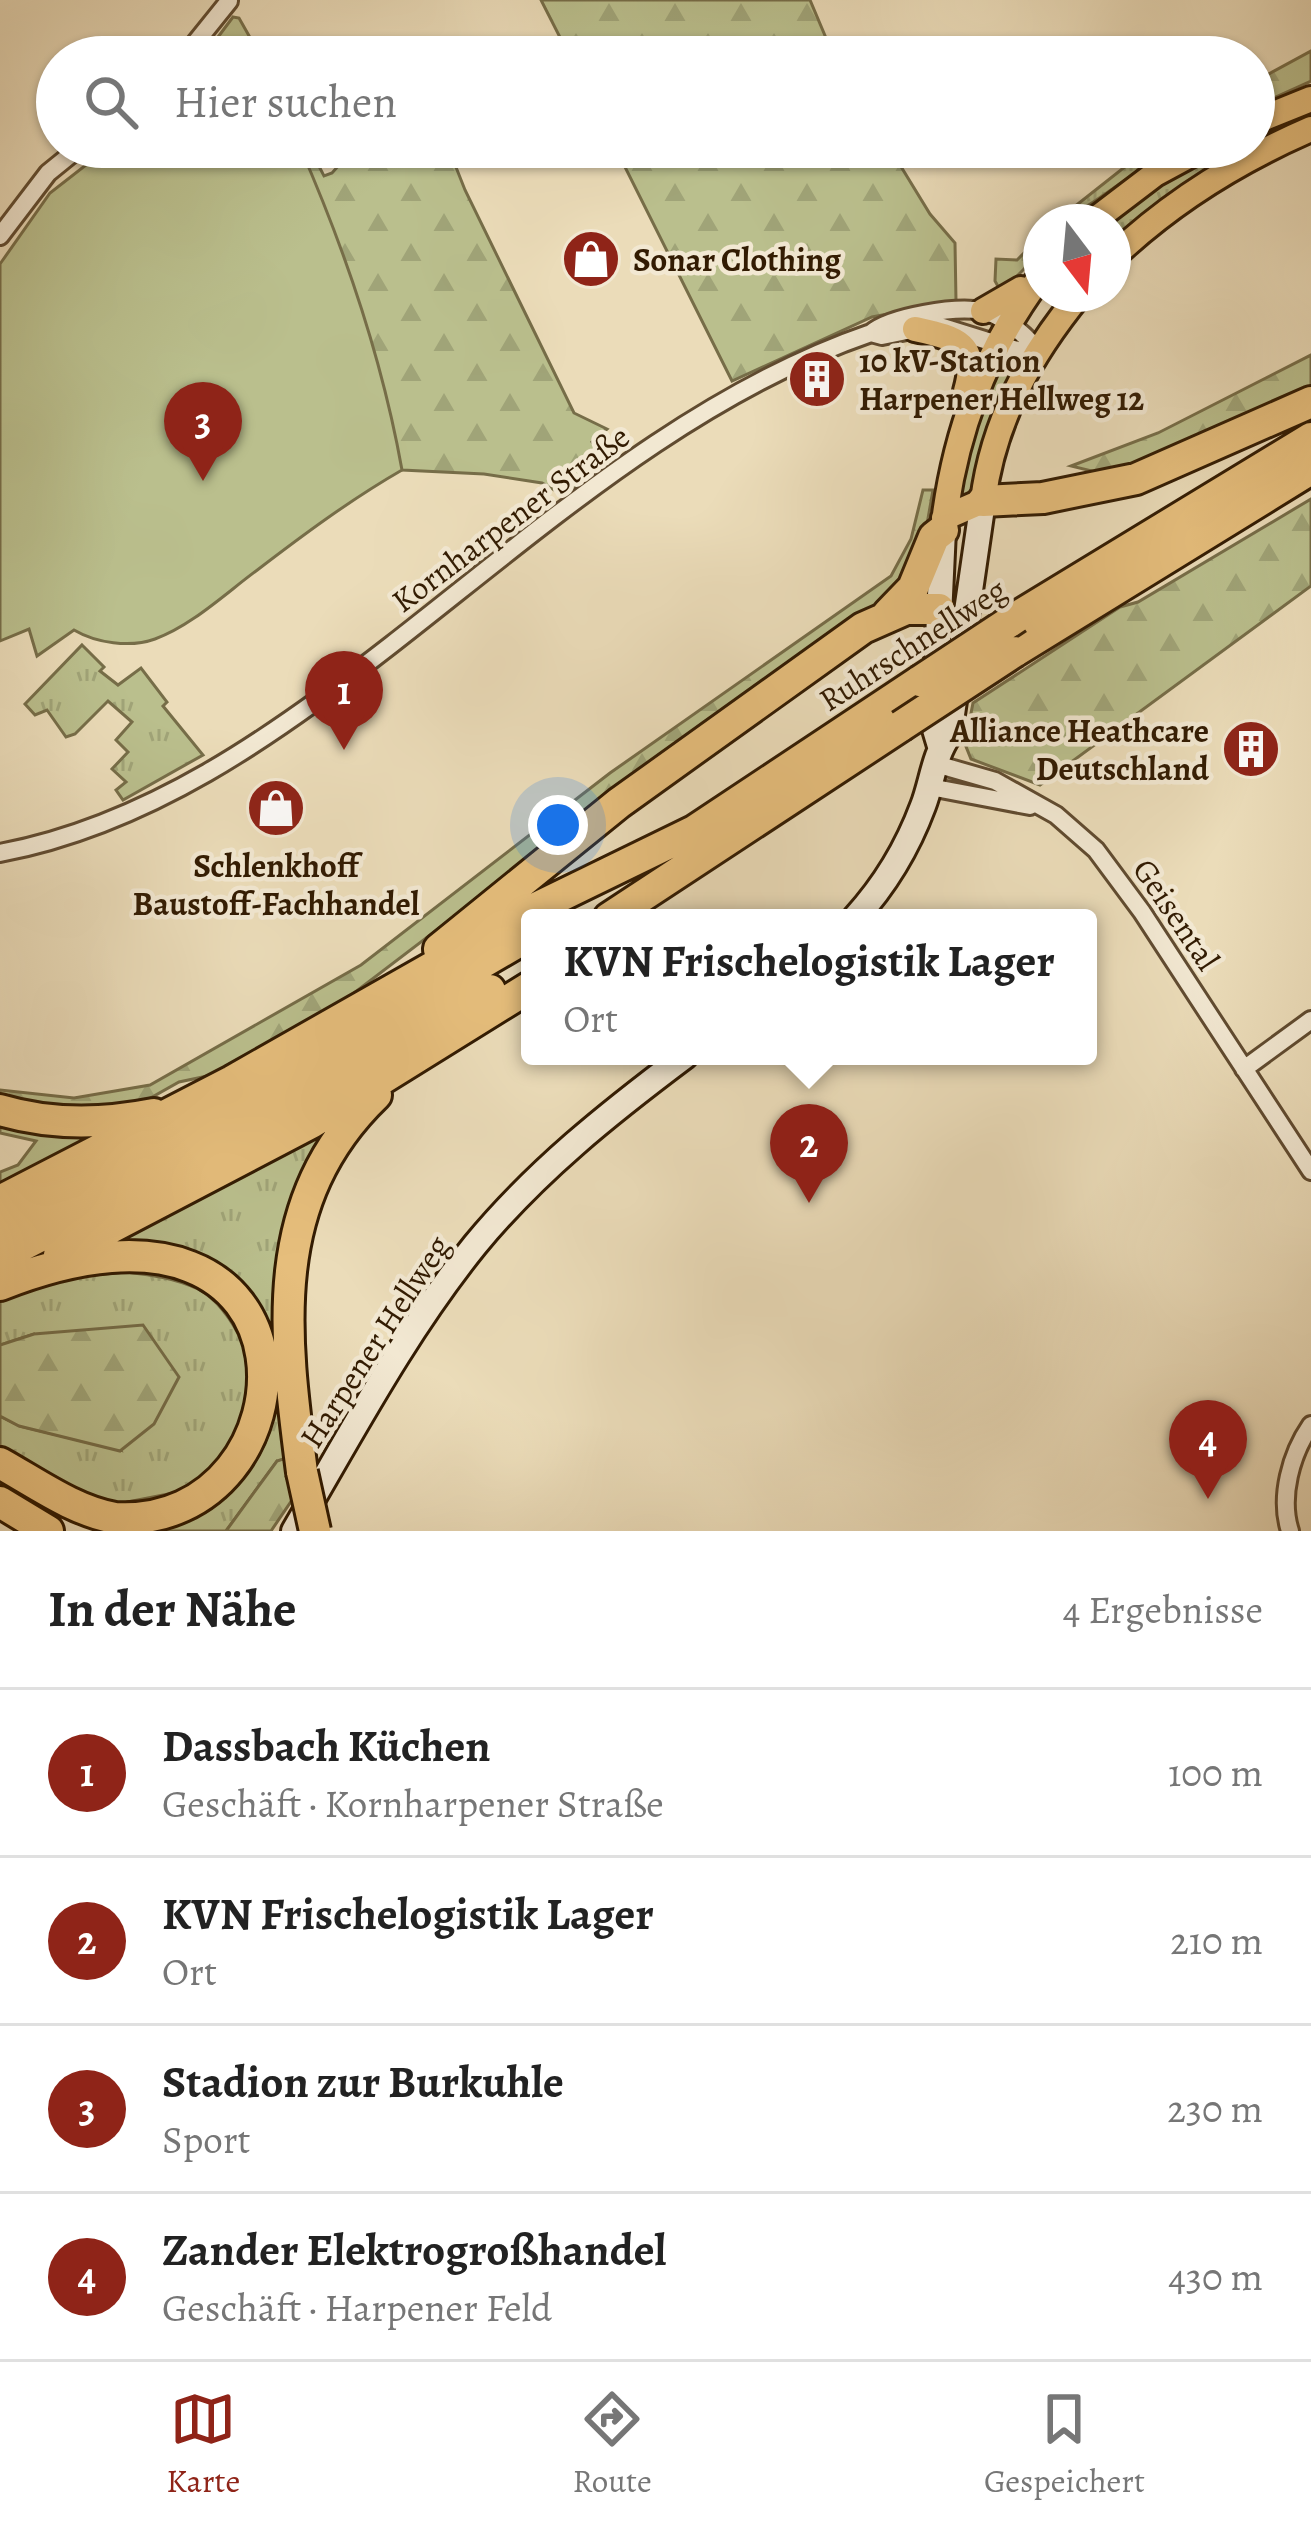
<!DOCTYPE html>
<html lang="de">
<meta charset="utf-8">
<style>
body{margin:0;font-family:Alegreya,serif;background:#f2f2f2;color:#222}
.compass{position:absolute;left:1023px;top:204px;width:108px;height:108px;border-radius:50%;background:#fff;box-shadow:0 3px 9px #0004;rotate:164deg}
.you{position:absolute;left:558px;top:825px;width:42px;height:42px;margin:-30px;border:9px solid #fff;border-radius:50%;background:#1a73e8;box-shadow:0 0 0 18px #1a73e833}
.badge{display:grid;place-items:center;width:78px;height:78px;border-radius:50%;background:#8f2418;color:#fff;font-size:39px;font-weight:700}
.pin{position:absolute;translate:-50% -99px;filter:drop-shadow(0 3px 6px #0008)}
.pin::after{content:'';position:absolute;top:63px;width:42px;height:36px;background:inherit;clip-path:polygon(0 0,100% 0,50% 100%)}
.popup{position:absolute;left:521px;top:909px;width:576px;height:156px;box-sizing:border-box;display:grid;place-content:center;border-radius:12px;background:#fff;filter:drop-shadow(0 3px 9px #0005);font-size:39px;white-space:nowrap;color:#767676}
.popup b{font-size:45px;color:#222}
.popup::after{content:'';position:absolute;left:50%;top:100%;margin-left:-24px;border:24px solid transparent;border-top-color:#fff}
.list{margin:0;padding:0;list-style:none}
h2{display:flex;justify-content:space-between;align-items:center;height:156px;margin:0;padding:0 48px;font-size:51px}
h2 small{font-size:39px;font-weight:400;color:#767676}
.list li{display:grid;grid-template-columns:78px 1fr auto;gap:36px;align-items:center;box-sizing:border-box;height:168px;padding:0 48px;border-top:3px solid #e0e0e0}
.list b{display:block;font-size:45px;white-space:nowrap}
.list p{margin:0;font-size:39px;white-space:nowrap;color:#767676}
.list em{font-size:39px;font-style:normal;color:#767676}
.icon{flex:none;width:66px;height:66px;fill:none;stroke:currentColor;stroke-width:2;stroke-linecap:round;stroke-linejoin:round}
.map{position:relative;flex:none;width:1311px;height:1531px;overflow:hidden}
.search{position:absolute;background:#fff;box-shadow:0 3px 9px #0004;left:36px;right:36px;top:36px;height:132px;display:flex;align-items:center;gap:30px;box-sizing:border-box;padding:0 42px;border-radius:66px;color:#767676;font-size:45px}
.sheet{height:828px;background:#fff}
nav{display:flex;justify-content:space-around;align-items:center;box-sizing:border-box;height:168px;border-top:3px solid #e0e0e0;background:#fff;font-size:33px;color:#767676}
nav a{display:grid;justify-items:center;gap:6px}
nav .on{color:#8f2418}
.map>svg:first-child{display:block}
</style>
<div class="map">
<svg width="1311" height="1531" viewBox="0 0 1311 1531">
<defs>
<pattern id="grass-tufts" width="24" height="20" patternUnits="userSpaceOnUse" patternTransform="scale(3)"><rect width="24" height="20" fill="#babf8d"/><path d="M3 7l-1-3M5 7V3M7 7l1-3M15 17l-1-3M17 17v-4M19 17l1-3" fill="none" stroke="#a0a478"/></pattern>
<pattern id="forest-firs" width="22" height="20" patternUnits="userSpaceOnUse" patternTransform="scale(3)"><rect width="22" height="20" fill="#babf8d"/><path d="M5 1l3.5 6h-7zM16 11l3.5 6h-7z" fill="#a0a478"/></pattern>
</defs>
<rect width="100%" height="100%" fill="#ebdcb9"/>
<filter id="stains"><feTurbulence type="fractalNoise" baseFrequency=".00167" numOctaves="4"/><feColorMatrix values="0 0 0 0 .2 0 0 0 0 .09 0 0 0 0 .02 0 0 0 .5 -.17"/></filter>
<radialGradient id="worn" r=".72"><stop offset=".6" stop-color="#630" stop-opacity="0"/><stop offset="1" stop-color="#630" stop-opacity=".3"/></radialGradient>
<path fill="url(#grass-tufts)" stroke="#766d48" stroke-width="3" d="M 1150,147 L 1172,147 C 1149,161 1072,222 1055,222 Z
M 1220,147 L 1236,147 L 1237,154 L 1113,244 L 1113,222 L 1107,222 L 1193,162 Z
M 1041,236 L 1041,252 L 1001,292 L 995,281 L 996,259 L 1017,260 Z
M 997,372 L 1008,374 L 1010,381 L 973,496 L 963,499 L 959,493 L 972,435 Z
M 82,645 L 104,667 L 100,671 L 118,685 L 141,668 L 167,702 L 163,706 L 203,755 L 123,800 L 116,790 L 126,782 L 112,769 L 128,752 L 116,740 L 132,722 L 108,701 L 75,734 L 66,737 L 47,710 L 35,715 L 25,704 Z
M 339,1119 L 302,1175 L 291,1467 L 277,1461 L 226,1531 L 123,1531 C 136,1528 169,1528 191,1519 C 242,1498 292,1424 271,1367 C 260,1336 236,1306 220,1278 L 96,1252 Z
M 0,1122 L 115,1129 L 0,1186 L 0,1172 L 18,1165 L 36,1141 L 0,1133 Z
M 126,1272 C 151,1275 175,1278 198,1289 C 234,1308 262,1371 251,1411 C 244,1432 213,1468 199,1488 L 107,1506 L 0,1454 L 0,1416 L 20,1426 L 120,1450 L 34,1334 L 0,1345 L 0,1300 L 73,1277 Z"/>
<path fill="url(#forest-firs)" stroke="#766d48" stroke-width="3" d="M 541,0 L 810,0 L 834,57 L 570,57 Z
M 1311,51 L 1311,81 L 1254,107 L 1254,82 Z
M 228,147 L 309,147 L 324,176 L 332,173 L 355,147 L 448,147 L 465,190 L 574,413 L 607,429 L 592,442 L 599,451 L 618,456 L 563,495 L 542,483 L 484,474 L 402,470 L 369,439 Z
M 615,147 L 889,147 L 930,214 L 955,243 L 956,301 L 872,317 L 732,381 Z
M 1311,355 L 1311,394 L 1108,475 L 1071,466 L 1158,433 Z
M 923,490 L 933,490 L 926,530 L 902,589 L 635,779 L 333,1009 L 212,1075 L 179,1082 L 138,1105 L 89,1112 L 0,1097 L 0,1090 L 74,1098 L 150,1085 L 361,965 L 610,773 L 891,576 L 911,539 Z
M 1311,499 L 1311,586 L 1040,785 L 971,759 L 965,744 L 973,703 L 1120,607 L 1138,602 Z
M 143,1325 L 179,1377 L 154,1424 L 120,1451 L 19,1426 L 0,1416 L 0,1345 L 34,1334 Z
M 283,1459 L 291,1467 L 294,1497 L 271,1531 L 226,1531 L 277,1461 Z"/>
<path fill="#babf8d" stroke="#766d48" stroke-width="3" d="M 233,17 L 239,18 L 261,57 L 203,57 Z
M 109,147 L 300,147 C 345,250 382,358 402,470 C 350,500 303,535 256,571 C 225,594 191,626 155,639 C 130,648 96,643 74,630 L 37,656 L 29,629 L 0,641 L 0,264 L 50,193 Z"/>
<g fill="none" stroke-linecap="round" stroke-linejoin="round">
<defs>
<path id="minor" d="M 184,57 L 229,1
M 0,236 L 48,173 L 80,147
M 871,333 L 882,336 L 936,325 L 1033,355
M 936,764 L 995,781 L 1056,815 L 1096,850 L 1142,912 L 1311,1171
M 930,787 L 1030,806
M 0,853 C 148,825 274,736 391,645 C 539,530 690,395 871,333 C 891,316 956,306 982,311 C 1004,316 1023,333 1037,349
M 1244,1069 L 1311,1020
M 1290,1531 C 1279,1497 1291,1454 1311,1425"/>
<path id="secondary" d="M 940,746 L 934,726 L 943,530
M 855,918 C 886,884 907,849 923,806 C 932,783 934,755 949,735 L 983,501
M 294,1531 C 351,1434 404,1333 475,1245 C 536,1171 609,1113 685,1056"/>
<path id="primary" d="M 1254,122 L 1311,99
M 1092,222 L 1155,174 L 1205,147
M 1113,257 C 1171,202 1237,161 1311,129
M 983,311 L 1021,289
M 915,329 C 955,338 980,342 966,391
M 944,518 L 983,501 C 993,421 1030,355 1080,294
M 943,530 C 954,435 984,352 1041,276"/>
<path id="motorway" d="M 983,501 L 1043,498 L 1136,479 L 1311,402
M 888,614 L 913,588 L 934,537 L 943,530
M 1017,617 L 1311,438
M 1014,652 L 1311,469
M 679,841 L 920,681
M 609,918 L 901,726
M 439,949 L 619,803 L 863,628 L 906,609 L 939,609
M 0,1110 C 50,1125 103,1124 154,1114
M 0,1201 L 232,1081 L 538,907 L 694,831
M 0,1228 L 286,1077 L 530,935
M 59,1255 L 311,1123 L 530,987
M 0,1257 L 288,1108 L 490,990
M 0,1285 C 340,1151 319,1531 115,1518 C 74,1511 36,1483 0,1463
M 302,1472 C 284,1334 266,1201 376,1095
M 0,1502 L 48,1531"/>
</defs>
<use href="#minor" stroke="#604b30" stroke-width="22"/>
<use href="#secondary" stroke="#321b02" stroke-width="30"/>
<use href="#primary" stroke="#321b02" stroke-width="30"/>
<use href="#motorway" stroke="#321b02" stroke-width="36"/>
<use href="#minor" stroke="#f2e8d2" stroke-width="16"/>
<use href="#secondary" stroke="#f2e8d2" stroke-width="24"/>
<use href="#primary" stroke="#e6be7c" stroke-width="24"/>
<use href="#motorway" stroke="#e6be7c" stroke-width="30"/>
<defs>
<path id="motorway-bridge" d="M 920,681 L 1017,617
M 901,726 L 1014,652
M 302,1472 L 315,1531"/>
</defs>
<use href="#motorway-bridge" stroke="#321b02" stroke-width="36" stroke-linecap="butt"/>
<use href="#motorway-bridge" stroke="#e6be7c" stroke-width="30"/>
</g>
<defs>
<symbol id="shop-disc" viewBox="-11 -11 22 22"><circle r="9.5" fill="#8f2418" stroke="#f2e8d2"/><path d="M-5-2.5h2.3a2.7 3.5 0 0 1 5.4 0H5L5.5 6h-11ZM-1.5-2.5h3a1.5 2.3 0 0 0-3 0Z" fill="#fff"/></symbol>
<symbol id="building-disc" viewBox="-11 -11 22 22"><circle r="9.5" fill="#8f2418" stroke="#f2e8d2"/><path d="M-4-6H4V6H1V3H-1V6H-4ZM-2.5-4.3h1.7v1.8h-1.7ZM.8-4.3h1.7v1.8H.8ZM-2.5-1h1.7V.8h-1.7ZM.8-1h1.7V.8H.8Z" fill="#fff"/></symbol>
</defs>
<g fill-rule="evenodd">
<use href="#shop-disc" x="558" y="226" width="66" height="66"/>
<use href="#building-disc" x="784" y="346" width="66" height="66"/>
<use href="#building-disc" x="1218" y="716" width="66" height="66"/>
<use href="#shop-disc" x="243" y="775" width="66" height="66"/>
</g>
<g text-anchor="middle" stroke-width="9" stroke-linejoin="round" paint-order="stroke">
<g font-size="33" font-weight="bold" fill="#321b02" stroke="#f2e8d2" text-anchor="start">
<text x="633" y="271">Sonar Clothing</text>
<text x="859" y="372">10 kV-Station<tspan x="859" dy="38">Harpener Hellweg 12</tspan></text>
<text x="1209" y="742" text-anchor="end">Alliance Heathcare<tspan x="1209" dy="38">Deutschland</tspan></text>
<text x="276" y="877" text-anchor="middle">Schlenkhoff<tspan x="276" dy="38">Baustoff-Fachhandel</tspan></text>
</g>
<g font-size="33" fill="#321b02" stroke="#f2e8d2">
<text transform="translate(510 518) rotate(-37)" y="12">Kornharpener Straße</text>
<text transform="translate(912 644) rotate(-33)" y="12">Ruhrschnellweg</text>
<text transform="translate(1177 914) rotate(56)" y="12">Geisental</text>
<text transform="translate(374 1341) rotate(-57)" y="12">Harpener Hellweg</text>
</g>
</g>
<rect width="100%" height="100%" filter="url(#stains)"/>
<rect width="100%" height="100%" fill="url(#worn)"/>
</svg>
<svg class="compass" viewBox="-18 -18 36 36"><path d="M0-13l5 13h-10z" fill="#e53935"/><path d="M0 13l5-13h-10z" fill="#767676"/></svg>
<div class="you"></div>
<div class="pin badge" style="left:344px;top:750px">1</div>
<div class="pin badge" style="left:809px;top:1203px">2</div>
<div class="popup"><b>KVN Frischelogistik Lager</b>Ort</div>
<div class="pin badge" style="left:203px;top:481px">3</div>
<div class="pin badge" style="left:1208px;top:1499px">4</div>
<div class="search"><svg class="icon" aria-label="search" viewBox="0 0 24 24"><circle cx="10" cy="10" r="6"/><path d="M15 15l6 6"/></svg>Hier suchen</div>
</div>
<section class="sheet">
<h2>In der Nähe<small>4 Ergebnisse</small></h2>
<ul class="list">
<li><span class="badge">1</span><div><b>Dassbach Küchen</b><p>Geschäft · Kornharpener Straße</p></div><em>100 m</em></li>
<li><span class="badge">2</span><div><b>KVN Frischelogistik Lager</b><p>Ort</p></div><em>210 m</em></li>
<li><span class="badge">3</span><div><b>Stadion zur Burkuhle</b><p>Sport</p></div><em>230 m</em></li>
<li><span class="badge">4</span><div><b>Zander Elektrogroßhandel</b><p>Geschäft · Harpener Feld</p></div><em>430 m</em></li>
</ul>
</section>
<nav>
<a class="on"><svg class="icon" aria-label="map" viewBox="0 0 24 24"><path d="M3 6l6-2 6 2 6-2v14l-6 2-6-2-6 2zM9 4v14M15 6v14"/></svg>Karte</a>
<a><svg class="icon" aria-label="directions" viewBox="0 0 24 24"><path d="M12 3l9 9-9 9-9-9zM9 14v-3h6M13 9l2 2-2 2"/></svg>Route</a>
<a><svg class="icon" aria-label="saved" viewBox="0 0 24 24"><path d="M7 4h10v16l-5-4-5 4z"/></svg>Gespeichert</a>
</nav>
